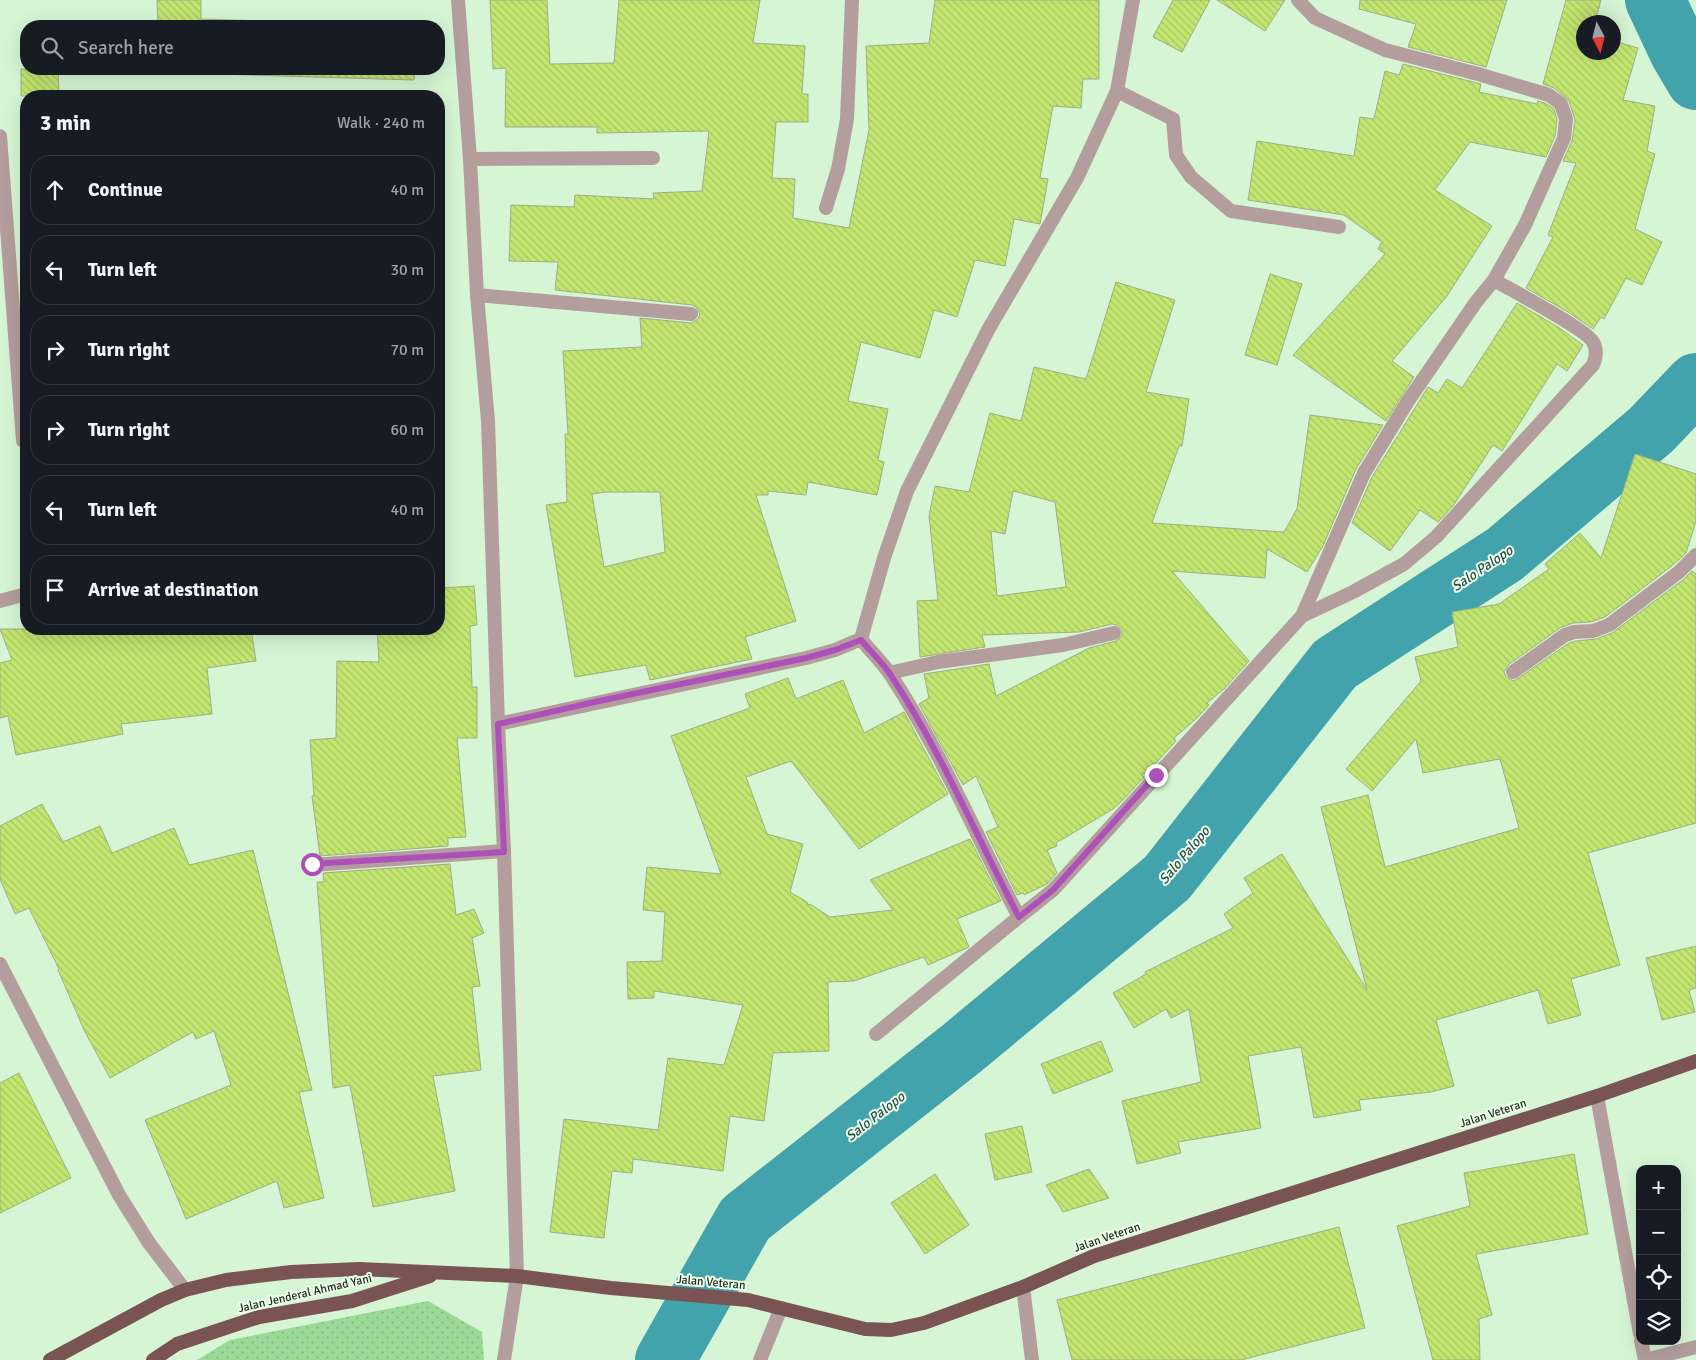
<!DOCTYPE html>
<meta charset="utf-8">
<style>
body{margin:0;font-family:Signika,sans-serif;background:#20242c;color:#f1f3f6}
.controls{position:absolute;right:15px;bottom:15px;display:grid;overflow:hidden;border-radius:10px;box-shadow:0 5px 20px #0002}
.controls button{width:45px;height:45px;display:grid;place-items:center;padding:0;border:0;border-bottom:1px solid #363941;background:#171b24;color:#f1f3f6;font:25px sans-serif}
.compass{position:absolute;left:1576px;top:15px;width:45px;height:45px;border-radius:50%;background:#171b24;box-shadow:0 5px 20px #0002;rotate:173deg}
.stop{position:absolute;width:15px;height:15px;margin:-11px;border:4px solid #ae50b9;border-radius:50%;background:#fff}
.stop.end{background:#ae50b9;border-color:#fff;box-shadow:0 1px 5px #0008}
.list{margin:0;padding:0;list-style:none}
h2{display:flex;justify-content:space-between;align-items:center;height:65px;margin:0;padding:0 20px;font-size:21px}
h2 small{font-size:16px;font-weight:400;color:#9ea1a6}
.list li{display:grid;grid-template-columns:32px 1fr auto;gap:15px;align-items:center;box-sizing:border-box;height:70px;margin:0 10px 10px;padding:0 10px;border:1px solid #363941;border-radius:20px}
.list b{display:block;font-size:19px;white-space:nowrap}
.list em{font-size:16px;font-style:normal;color:#9ea1a6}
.icon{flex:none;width:28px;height:28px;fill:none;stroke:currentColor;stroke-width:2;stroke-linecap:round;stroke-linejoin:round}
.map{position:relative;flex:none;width:1696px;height:1360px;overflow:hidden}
.search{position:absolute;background:#171b24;box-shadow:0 5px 20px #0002;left:20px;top:20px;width:425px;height:55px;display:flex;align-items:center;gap:12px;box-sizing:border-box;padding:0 18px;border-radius:20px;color:#9ea1a6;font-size:19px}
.panel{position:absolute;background:#171b24;box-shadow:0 5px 20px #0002;left:20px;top:90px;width:425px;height:545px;border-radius:20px}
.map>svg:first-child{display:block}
</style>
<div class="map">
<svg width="1696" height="1360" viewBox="0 0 1696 1360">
<defs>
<pattern id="grass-dots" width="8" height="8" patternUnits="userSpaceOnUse" patternTransform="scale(1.25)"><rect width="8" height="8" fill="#9ad997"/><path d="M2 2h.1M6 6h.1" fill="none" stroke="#84bb82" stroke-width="1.8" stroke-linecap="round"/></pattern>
<pattern id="building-back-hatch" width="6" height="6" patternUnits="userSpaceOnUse" patternTransform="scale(1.25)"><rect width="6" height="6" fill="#c2e670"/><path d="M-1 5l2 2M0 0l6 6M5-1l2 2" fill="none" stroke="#a6c661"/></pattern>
</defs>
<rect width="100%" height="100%" fill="#d6f5d4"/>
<path fill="url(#grass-dots)" d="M 428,1301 L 482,1332 L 484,1360 L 197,1360 L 230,1340 Z"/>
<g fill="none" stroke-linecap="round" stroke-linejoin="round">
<path stroke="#43a3ac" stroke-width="60" d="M 1655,0 L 1679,51 L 1696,80
M 665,1360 L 745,1219 L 961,1049 L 1167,878 L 1335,664 L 1505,554 L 1651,430 L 1696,383"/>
</g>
<path fill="url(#building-back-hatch)" stroke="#a0ad87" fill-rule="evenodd" d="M 157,0 L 201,0 L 201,19 L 416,26 L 158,26 Z
M 490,0 L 547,0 L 550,64 L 614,63 L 619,0 L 760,0 L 753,43 L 805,46 L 802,94 L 808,94 L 808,122 L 776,122 L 772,178 L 795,179 L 793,218 L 849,228 L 869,130 L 866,46 L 929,43 L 935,0 L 1099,0 L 1099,79 L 1083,79 L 1081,108 L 1053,106 L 1040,178 L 1048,179 L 1040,224 L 1014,219 L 1005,266 L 975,260 L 957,317 L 934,310 L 920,358 L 861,342 L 848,401 L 888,409 L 878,460 L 884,462 L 877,495 L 808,482 L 806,495 L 768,491 L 768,495 L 756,495 L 796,621 L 745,637 L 752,659 L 650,680 L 646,665 L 575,677 L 546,505 L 567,502 L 565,434 L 568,434 L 563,351 L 642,347 L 640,318 L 691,323 L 698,319 L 700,314 L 696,307 L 692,305 L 555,290 L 558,262 L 509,261 L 511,205 L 574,207 L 575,195 L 654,199 L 653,193 L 702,191 L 709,131 L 597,133 L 597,127 L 505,127 L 506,68 L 493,69 ZM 607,492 L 660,492 L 665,552 L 604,567 L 592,494 Z
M 1173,0 L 1210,0 L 1182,52 L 1153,37 Z
M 1217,0 L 1285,0 L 1265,31 Z
M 1360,0 L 1507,0 L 1486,67 L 1408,47 L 1416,24 L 1359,9 Z
M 1566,0 L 1601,0 L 1595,22 L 1584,22 L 1584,52 L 1614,52 L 1614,41 L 1638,48 L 1623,100 L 1655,106 L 1647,151 L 1655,154 L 1635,229 L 1662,242 L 1642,285 L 1626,278 L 1604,319 L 1601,317 L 1593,329 L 1568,312 L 1526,288 L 1553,237 L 1548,235 L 1576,163 L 1563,161 L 1572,141 L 1575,120 L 1569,101 L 1554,88 L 1543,84 Z
M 1403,64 L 1481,84 L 1479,92 L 1537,104 L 1538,101 L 1545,103 L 1554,109 L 1557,120 L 1555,136 L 1546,157 L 1470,142 L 1435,190 L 1492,226 L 1447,296 L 1392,361 L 1414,377 L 1386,421 L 1293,355 L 1385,254 L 1378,249 L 1382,242 L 1344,215 L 1248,200 L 1257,141 L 1354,156 L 1360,117 L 1374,119 L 1385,71 L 1399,75 Z
M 21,69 L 58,69 L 59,96 L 21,96 Z
M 215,69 L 415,69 L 414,80 L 215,74 Z
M 1270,274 L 1302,284 L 1277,365 L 1245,355 Z
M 1116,282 L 1175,300 L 1146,392 L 1189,399 L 1182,446 L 1179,446 L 1152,523 L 1284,532 L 1297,509 L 1310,415 L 1383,425 L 1356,469 L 1323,546 L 1307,572 L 1267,549 L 1265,578 L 1172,571 L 1249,661 L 1224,689 L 1207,703 L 1209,705 L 1197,718 L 1174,738 L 1176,741 L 1156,763 L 1142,775 L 1144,777 L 1124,799 L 1113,809 L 1056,843 L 1057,846 L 1047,850 L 1057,873 L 1047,884 L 1024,895 L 1023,893 L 1017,895 L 986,832 L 998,827 L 976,776 L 963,785 L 919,704 L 929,698 L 924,674 L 989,664 L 996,696 L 1089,648 L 1116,641 L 1122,636 L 1122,631 L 1117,625 L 1112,624 L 1079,632 L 982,635 L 985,647 L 920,657 L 917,601 L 938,600 L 929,516 L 935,486 L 969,492 L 990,413 L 1021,421 L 1034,367 L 1086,379 ZM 1013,491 L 1055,502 L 1066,587 L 997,596 L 991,531 L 1005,534 Z
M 1517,303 L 1558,327 L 1583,345 L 1567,371 L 1557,364 L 1502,451 L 1493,445 L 1453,506 L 1438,522 L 1420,510 L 1390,551 L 1352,523 L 1372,477 L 1428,387 L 1438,393 L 1447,379 L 1462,388 Z
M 1635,454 L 1696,474 L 1696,521 L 1686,553 L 1673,565 L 1605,617 L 1591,622 L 1573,623 L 1560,628 L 1508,665 L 1504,672 L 1506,677 L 1514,681 L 1569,643 L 1576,641 L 1596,639 L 1612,633 L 1684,579 L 1692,571 L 1696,574 L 1696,823 L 1588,853 L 1620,965 L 1571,979 L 1581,1015 L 1548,1024 L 1538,990 L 1436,1020 L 1454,1086 L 1431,1092 L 1359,1100 L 1361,1110 L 1314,1118 L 1301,1047 L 1248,1056 L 1261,1128 L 1178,1142 L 1181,1153 L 1137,1164 L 1122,1101 L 1201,1082 L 1189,1009 L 1171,1018 L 1166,1009 L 1134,1028 L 1113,993 L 1146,974 L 1145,972 L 1233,928 L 1224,914 L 1253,893 L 1244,878 L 1282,854 L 1367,990 L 1321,807 L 1368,795 L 1385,867 L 1519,828 L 1500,759 L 1423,773 L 1416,739 L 1372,791 L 1346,769 L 1421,681 L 1415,657 L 1458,647 L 1452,612 L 1499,604 L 1549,569 L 1545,564 L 1580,533 L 1601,558 Z
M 474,586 L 477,625 L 470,626 L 472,687 L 477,687 L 477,738 L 457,738 L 466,837 L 448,838 L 448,846 L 320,856 L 312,796 L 314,796 L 310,740 L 336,738 L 337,661 L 379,662 L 377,629 L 439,629 L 439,588 Z
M 0,629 L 106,629 L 108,635 L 138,629 L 251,629 L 256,661 L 207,668 L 212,714 L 121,724 L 123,734 L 16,755 L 8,716 L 0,718 L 0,663 L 12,660 Z
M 788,678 L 796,699 L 843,680 L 864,733 L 904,712 L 948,794 L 859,849 L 791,761 L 746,777 L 767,834 L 803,844 L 790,892 L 807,902 L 808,905 L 810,904 L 830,917 L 893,910 L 870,880 L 970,839 L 1001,901 L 957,919 L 969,947 L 928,965 L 924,957 L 854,981 L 828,982 L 829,1051 L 773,1053 L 764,1121 L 730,1116 L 723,1171 L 633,1159 L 632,1173 L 612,1171 L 604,1238 L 550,1232 L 564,1119 L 658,1130 L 668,1058 L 724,1065 L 743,1005 L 654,991 L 654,998 L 628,999 L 627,962 L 662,961 L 665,912 L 643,910 L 647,867 L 721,874 L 671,736 L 750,708 L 745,694 Z
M 42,804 L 63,842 L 100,826 L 112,853 L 174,828 L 189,865 L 253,850 L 312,1090 L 299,1092 L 324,1198 L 284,1208 L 277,1181 L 186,1219 L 145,1120 L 231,1085 L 214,1031 L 196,1039 L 193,1032 L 110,1078 L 85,1032 L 58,970 L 59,969 L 29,908 L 15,914 L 0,879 L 0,826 Z
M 450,864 L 456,915 L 474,909 L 484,933 L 472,938 L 480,986 L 472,987 L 481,1070 L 433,1076 L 455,1191 L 373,1207 L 350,1085 L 333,1088 L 317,882 L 324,882 L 323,873 Z
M 1696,946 L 1696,988 L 1689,990 L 1695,1012 L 1662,1020 L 1646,958 Z
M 1101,1041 L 1113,1071 L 1053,1094 L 1041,1064 Z
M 19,1073 L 71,1178 L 0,1213 L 0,1083 Z
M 1022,1126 L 1032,1172 L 995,1180 L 985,1134 Z
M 1574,1154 L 1588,1234 L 1476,1254 L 1492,1315 L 1479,1319 L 1480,1360 L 1433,1360 L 1397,1226 L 1470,1206 L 1464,1173 Z
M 1089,1169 L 1109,1198 L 1063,1212 L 1046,1185 Z
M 935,1174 L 969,1225 L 925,1254 L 891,1203 Z
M 1339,1227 L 1365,1328 L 1241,1360 L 1072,1360 L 1057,1300 Z"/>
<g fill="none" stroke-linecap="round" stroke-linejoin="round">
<path stroke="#b39e9d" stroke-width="14" d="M 1117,91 L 1173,119 L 1176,155 L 1191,177 L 1231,211 L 1339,227
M 0,136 L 23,441
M 470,159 L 653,158
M 826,208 L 838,169 L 847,119 L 852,0
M 477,295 L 691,314
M 0,601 L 26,594
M 1302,616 L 1353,592 L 1404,564 L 1436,537 L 1593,365 C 1596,358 1597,349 1593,342 C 1586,329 1511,290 1494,280
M 861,639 C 870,651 882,662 890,674 C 941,751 976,836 1019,917 L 1053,890 L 1302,616 L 1364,473 L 1408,401 L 1476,302 L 1494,280 L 1525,225 L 1564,138 L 1566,119 L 1561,104 L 1549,95 L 1478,74 L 1385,50 L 1315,18 L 1298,0
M 861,639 L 884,558 L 907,491 L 988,330 L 1077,178 L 1117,91 L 1133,0
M 1513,672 L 1565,635 L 1574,632 L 1593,631 L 1609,625 L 1679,572 L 1696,555
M 889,673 L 938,662 L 1063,645 L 1114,633
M 498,724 L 806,658 L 835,650 L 861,639
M 312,865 L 504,851
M 0,964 L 119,1195 L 149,1243 L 185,1290
M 876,1034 L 1019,917
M 1597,1096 L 1640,1334
M 1023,1287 L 1032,1360
M 1641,1341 L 1645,1360
M 760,1360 L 781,1308
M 1645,1360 L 1696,1347"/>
<path stroke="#b39e9d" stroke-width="14" d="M 458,0 L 470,159 L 477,295 L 488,421 L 498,724 L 504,851 L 517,1276 L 504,1360"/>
<path stroke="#795452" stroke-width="14" d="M 50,1360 L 161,1300 L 185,1290 L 226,1280 L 291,1272 L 359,1269 L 517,1276 L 611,1288 L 748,1300 L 865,1329 L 891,1330 L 924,1323 L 1023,1287 L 1094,1256 L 1597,1096 L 1696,1061
M 153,1360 L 177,1344 L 259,1317 L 352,1301 L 430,1276"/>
</g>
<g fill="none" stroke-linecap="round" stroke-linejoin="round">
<path stroke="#ae50b9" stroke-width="6" d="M 312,864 L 504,852 L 498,724 L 599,701 L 806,658 L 835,650 L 861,640 C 870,651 882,662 890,674 C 941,751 976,836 1019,917 L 1053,890 L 1156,775"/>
</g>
<g text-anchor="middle" stroke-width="4" stroke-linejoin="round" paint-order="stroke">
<g font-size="12" fill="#222d21" stroke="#ecfeea">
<text transform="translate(1493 1113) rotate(-18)" y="4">Jalan Veteran</text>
<text transform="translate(1107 1237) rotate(-19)" y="4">Jalan Veteran</text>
<text transform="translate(711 1282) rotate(5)" y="4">Jalan Veteran</text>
<text transform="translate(305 1293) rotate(-13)" y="4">Jalan Jenderal Ahmad Yani</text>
</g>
<g font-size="14" font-style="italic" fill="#2e4b4e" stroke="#ecfeea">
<text transform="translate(1482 568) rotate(-34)" y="5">Salo Palopo</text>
<text transform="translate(1184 855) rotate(-50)" y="5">Salo Palopo</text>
<text transform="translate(875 1116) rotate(-38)" y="5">Salo Palopo</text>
</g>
</g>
</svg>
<div class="controls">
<button>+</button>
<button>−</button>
<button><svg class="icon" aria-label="locate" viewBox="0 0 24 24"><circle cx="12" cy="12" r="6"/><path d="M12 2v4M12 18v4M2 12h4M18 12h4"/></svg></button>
<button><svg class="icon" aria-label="layers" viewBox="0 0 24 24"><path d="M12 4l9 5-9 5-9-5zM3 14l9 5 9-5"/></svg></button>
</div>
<svg class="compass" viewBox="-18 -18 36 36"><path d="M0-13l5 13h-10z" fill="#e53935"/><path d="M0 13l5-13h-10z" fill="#9ea1a6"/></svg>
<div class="stop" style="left:312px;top:864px"></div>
<div class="stop end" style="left:1156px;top:775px"></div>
<div class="search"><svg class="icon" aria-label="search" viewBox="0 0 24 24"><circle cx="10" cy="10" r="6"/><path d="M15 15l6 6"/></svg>Search here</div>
<section class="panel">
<h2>3 min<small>Walk · 240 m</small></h2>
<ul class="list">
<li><svg class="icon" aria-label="ahead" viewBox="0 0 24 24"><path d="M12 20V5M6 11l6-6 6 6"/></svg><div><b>Continue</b></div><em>40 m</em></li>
<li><svg class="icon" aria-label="left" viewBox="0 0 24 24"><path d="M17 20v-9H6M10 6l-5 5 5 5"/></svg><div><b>Turn left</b></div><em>30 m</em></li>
<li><svg class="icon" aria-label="right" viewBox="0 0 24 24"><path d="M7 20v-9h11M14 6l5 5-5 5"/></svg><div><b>Turn right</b></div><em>70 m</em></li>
<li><svg class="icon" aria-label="right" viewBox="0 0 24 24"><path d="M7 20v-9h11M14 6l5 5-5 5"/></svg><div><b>Turn right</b></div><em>60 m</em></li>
<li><svg class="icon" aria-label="left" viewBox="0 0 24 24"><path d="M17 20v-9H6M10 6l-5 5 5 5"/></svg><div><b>Turn left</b></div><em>40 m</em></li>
<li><svg class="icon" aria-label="arrive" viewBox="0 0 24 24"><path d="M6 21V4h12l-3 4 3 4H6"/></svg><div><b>Arrive at destination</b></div></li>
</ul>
</section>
</div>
